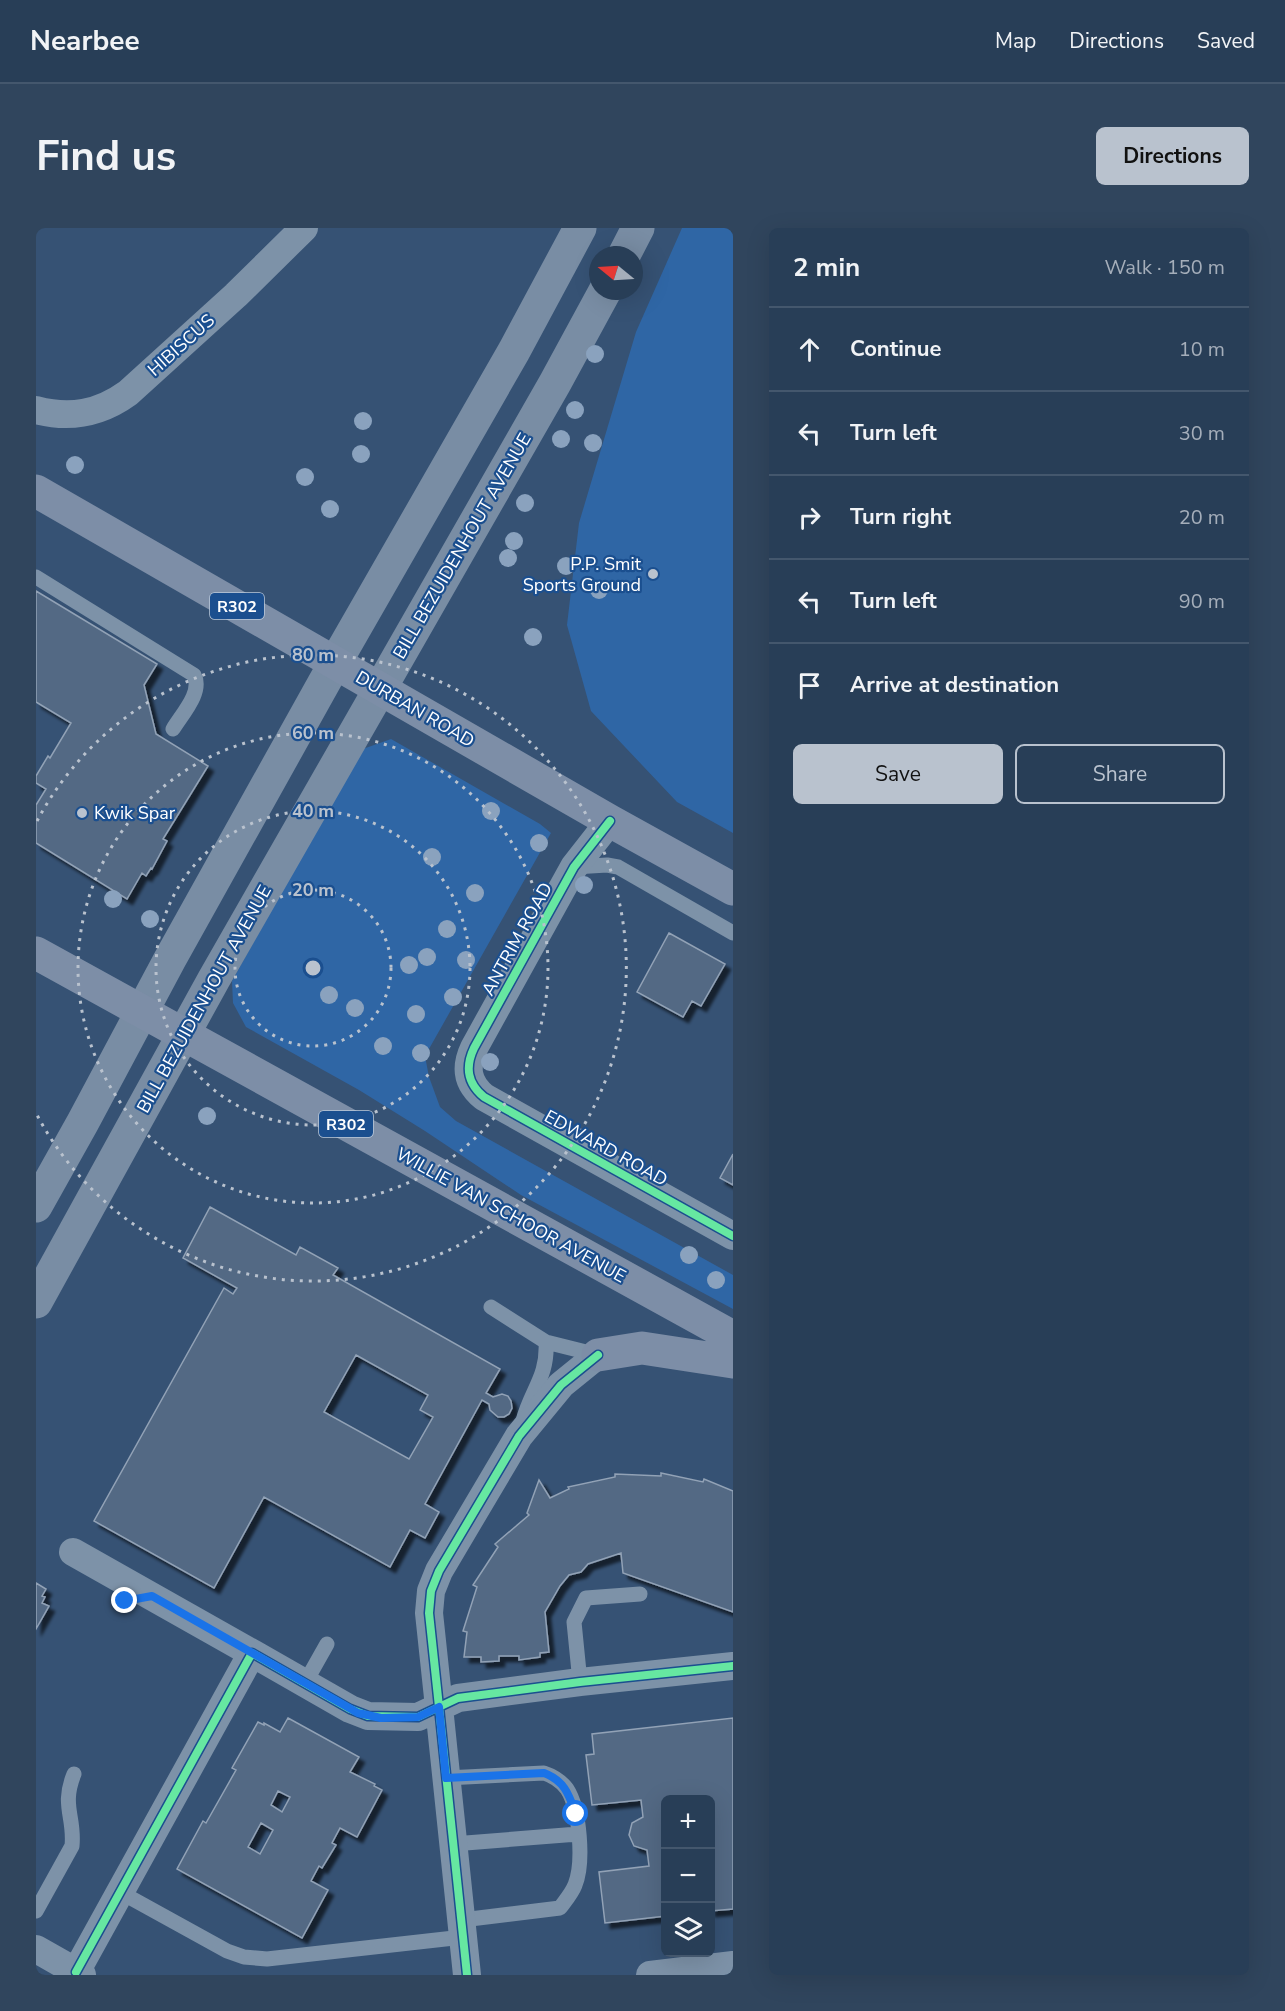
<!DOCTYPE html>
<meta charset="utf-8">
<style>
body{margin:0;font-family:"Nunito Sans",sans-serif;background:#30455d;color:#f1f3f6}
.controls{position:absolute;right:18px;bottom:18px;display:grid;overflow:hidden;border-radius:9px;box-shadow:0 6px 24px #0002}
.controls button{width:54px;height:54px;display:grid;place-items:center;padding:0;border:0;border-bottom:2px solid #44576d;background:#283e57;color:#f1f3f6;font:30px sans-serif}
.compass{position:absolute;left:553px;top:18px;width:54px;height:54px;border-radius:50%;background:#283e57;box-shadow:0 6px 24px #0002;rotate:288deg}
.stop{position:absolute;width:18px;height:18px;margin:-14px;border:4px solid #1a73e8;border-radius:50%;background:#fff}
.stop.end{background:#1a73e8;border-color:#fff;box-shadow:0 2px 6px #0008}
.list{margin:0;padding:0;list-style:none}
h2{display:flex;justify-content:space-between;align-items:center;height:78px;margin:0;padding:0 24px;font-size:26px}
h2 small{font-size:20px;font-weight:400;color:#a5aeba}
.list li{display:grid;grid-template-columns:39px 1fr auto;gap:18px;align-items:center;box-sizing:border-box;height:84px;padding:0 24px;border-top:2px solid #44576d}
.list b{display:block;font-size:22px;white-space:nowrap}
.list em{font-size:20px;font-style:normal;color:#a5aeba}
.actions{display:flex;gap:12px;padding:18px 24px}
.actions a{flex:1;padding:14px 0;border:2px solid #b9c2ce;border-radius:9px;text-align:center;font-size:21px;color:#b9c2ce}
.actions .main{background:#b9c2ce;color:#111}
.icon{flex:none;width:33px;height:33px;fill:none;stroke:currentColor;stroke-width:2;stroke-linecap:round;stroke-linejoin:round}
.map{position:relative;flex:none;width:697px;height:1747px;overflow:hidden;border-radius:9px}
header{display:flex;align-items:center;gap:36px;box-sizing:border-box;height:84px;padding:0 30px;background:#283e57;border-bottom:2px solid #44576d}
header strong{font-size:28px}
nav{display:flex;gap:33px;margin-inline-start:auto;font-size:21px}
.intro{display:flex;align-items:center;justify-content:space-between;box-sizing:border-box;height:144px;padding:0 36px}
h1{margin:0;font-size:42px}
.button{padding:15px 27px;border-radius:9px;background:#b9c2ce;color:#111;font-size:21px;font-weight:700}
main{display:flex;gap:36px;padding:0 36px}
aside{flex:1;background:#283e57;border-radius:9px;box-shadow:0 6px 24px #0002}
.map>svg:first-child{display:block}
</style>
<header>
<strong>Nearbee</strong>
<nav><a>Map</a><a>Directions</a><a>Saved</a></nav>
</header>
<div class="intro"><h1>Find us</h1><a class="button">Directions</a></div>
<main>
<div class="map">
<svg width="697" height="1747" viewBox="0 0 697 1747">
<defs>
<filter id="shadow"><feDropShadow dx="5.5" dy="5.5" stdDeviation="1.5" flood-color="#0009"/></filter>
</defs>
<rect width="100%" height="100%" fill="#365274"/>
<path fill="#2f66a5" d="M 646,0 L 697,0 L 697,605 L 641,574 L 555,483 L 531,397 L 543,295 L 600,104 Z
M 355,511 L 504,596 L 515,605 L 389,828 L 393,849 L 404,879 L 420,893 L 697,1047 L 697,1081 L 485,967 L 389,903 L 323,862 L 210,799 L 197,775 L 196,753 L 324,522 Z"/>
<path fill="#526984" stroke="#92a2b6" stroke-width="1.5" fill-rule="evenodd" filter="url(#shadow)" d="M 0,363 L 121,436 L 108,457 L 120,506 L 172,538 L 127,611 L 131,613 L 116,641 L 115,640 L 110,648 L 106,645 L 91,671 L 0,615 L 0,577 L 10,561 L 0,555 L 0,548 L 12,528 L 14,530 L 35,495 L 0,474 Z
M 633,705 L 689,736 L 665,778 L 656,773 L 647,789 L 601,764 Z
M 697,926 L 697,957 L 684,950 Z
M 174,979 L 260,1027 L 264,1019 L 302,1040 L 297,1047 L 464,1141 L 450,1165 L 457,1169 L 466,1166 L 472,1168 L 475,1173 L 476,1180 L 473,1186 L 468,1189 L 462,1189 L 454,1182 L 453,1176 L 446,1172 L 389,1276 L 403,1284 L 389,1310 L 374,1302 L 354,1339 L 228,1269 L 178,1360 L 58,1293 L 188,1060 L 197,1066 L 201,1060 L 147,1030 ZM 320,1127 L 392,1167 L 384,1182 L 397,1189 L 373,1231 L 288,1184 Z
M 625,1245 L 667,1254 L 668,1251 L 697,1263 L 697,1384 L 587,1345 L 585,1325 L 552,1336 L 545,1344 L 533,1347 L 524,1358 L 509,1384 L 513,1424 L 504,1425 L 504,1429 L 483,1432 L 483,1428 L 463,1428 L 463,1433 L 445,1434 L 445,1429 L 428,1429 L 431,1404 L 427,1403 L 441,1359 L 437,1357 L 462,1319 L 459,1316 L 493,1287 L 491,1285 L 503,1252 L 514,1270 L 533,1261 L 532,1259 L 579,1249 L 579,1246 L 625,1248 Z
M 0,1355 L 10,1361 L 6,1368 L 9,1369 L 6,1375 L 13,1378 L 0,1401 Z
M 252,1490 L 323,1529 L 314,1544 L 339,1556 L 338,1558 L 346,1562 L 321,1609 L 304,1600 L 296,1615 L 300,1617 L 286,1640 L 283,1638 L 275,1653 L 292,1662 L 266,1710 L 141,1641 L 167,1593 L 170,1595 L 200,1542 L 196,1540 L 222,1494 L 228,1497 L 228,1495 L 244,1504 ZM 242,1563 L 254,1569 L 246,1584 L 235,1577 ZM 225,1595 L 237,1602 L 224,1626 L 212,1619 Z
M 697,1490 L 697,1681 L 674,1683 L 674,1572 L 630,1572 L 630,1688 L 569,1695 L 563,1644 L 613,1638 L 611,1622 L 598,1618 L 593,1607 L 596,1595 L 607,1589 L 605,1572 L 556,1577 L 550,1527 L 558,1526 L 556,1506 Z"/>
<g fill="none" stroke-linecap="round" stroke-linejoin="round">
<path stroke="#7d92a8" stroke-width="15" d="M 0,349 L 158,447 C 167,464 146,486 137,501
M 538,639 L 571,637 L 582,639 L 697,705
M 455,1079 L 510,1114 C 512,1149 495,1162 487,1193
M 510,1114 L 562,1127
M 544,1454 L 538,1394 L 550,1370 L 604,1366
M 269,1455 L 291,1416
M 410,1550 L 508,1545 C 517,1548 525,1553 531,1561 C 544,1581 548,1635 539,1657 C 536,1665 529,1673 524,1680 L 426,1692
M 417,1616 L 542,1606
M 84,1664 L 191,1723 L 208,1729 L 231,1731 L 427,1709
M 0,1683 L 36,1618 C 39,1589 25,1578 38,1546"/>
<path stroke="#7d92a8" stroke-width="28" d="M 0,182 C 34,191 63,186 92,165 L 200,67 L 268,0
M 574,593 L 538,639 L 438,820 C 429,839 431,855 448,869 L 697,1008
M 37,1324 L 216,1425
M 0,1721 L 46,1747
M 40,1744 L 216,1425 L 314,1481 L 332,1488 L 382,1489 L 403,1479 L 393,1385 L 395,1363 L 403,1343 L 483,1208 L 525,1157 L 562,1127
M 431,1747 L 403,1479 L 422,1470 L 544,1454 L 697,1438
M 614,1747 L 697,1737"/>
<path stroke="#798da4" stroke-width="33" d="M 588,27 L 602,0
M 0,978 L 47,894 L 134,731 L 299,435 L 478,123 L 544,0
M 0,1074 L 178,751 L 519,155 L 569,63"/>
<path stroke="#7d8ea7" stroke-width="33" d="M 0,263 L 574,593 L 697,661
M 0,725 L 697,1109
M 562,1127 L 606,1120 L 697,1134"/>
<defs>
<path id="cycleway" d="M 574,593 L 538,639 L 438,820 C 429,839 431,855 448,869 L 697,1008
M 40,1744 L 216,1425 L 314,1481 L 332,1488 L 382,1489 L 403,1479 L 393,1385 L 395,1363 L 403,1343 L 483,1208 L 525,1157 L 562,1127
M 431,1747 L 403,1479 L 422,1470 L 544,1454 L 697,1438"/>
</defs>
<use href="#cycleway" stroke="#1b4f8f" stroke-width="11"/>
<use href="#cycleway" stroke="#66e7a1" stroke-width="8"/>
</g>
<g fill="#8aa2be">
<circle cx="559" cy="126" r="9"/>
<circle cx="539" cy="182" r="9"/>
<circle cx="327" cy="193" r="9"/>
<circle cx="525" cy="211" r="9"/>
<circle cx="557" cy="215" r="9"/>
<circle cx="325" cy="226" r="9"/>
<circle cx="39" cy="237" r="9"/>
<circle cx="269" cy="249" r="9"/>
<circle cx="489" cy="275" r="9"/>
<circle cx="294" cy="281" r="9"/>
<circle cx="478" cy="313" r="9"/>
<circle cx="472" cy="330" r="9"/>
<circle cx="530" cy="338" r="9"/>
<circle cx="563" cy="362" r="9"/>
<circle cx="497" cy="409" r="9"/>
<circle cx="455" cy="583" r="9"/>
<circle cx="503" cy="615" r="9"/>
<circle cx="396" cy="629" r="9"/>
<circle cx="548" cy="657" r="9"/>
<circle cx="439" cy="665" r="9"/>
<circle cx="77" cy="671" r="9"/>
<circle cx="114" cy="691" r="9"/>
<circle cx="411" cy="701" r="9"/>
<circle cx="391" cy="729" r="9"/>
<circle cx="430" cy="732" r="9"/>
<circle cx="373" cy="737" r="9"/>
<circle cx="293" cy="767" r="9"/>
<circle cx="417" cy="769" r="9"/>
<circle cx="319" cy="780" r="9"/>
<circle cx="380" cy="786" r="9"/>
<circle cx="347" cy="818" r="9"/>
<circle cx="385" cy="825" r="9"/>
<circle cx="454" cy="834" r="9"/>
<circle cx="171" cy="888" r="9"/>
<circle cx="653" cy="1027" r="9"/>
<circle cx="680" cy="1052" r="9"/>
</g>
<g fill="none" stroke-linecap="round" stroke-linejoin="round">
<path stroke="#1a73e8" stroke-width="8" d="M 89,1373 L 116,1368 L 322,1485 L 345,1490 L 382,1489 L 403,1479 L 410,1550 L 508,1545 C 529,1553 533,1567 540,1586"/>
</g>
<g fill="none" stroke="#b9c2ce" stroke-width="3" stroke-dasharray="3 6">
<circle cx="277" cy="740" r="78"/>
<circle cx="277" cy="740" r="157"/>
<circle cx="277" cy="740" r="235"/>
<path d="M1 593A313 313 0 1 1 1 887"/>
</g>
<g fill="#b9c2ce" stroke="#1b4f8f" stroke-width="2">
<circle cx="617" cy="346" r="6"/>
<circle cx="46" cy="585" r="6"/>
</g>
<g text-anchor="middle" stroke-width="4.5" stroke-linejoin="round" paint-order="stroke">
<g fill="#1b4f8f" stroke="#bbcadd" stroke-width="1.5">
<rect x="174" y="365" width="54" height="26" rx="4.5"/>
<rect x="283" y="883" width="54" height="26" rx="4.5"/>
</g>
<g font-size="16" font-weight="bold" fill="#fff">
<text x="201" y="384">R302</text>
<text x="310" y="902">R302</text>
</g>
<g font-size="18" fill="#fff" stroke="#1b4f8f">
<text transform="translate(145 117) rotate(-42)" y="6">HIBISCUS</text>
<text transform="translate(426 318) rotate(-60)" y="6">BILL BEZUIDENHOUT AVENUE</text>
<text transform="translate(379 481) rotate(30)" y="6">DURBAN ROAD</text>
<text transform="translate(481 711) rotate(-61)" y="6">ANTRIM ROAD</text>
<text transform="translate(168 771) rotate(-61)" y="6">BILL BEZUIDENHOUT AVENUE</text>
<text transform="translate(570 920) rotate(29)" y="6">EDWARD ROAD</text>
<text transform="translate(475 987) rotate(29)" y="6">WILLIE VAN SCHOOR AVENUE</text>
</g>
<g font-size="18" fill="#fff" stroke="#1b4f8f" text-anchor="end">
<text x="605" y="342">P.P. Smit<tspan x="605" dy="21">Sports Ground</tspan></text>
<text x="58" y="591" text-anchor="start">Kwik Spar</text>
</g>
</g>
<circle cx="277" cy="740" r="9" fill="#b9c2ce" stroke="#1b4f8f" stroke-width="3"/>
<g font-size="18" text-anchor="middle" font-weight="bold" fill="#b9c2ce" stroke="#1b4f8f" stroke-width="4.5" stroke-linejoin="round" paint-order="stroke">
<text x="277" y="433">80 m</text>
<text x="277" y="511">60 m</text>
<text x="277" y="589">40 m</text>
<text x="277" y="668">20 m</text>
</g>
</svg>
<div class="controls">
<button>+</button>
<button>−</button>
<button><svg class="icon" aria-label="layers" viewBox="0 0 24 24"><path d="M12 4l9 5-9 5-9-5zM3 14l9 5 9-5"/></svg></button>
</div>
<svg class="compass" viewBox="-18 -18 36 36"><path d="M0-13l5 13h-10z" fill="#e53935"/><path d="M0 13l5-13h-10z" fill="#a5aeba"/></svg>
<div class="stop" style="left:540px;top:1586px"></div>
<div class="stop end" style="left:89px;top:1373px"></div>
</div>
<aside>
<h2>2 min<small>Walk · 150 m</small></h2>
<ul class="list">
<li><svg class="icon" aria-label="ahead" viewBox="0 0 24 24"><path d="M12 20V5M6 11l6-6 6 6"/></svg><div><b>Continue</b></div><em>10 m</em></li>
<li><svg class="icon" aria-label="left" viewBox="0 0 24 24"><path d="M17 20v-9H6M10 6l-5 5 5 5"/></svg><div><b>Turn left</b></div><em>30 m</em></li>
<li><svg class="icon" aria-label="right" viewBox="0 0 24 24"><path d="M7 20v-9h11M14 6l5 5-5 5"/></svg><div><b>Turn right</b></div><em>20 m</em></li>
<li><svg class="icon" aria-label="left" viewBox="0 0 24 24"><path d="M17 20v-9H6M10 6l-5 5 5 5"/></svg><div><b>Turn left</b></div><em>90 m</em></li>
<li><svg class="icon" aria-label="arrive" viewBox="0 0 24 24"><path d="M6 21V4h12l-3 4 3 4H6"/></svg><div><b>Arrive at destination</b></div></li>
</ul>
<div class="actions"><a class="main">Save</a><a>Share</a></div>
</aside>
</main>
